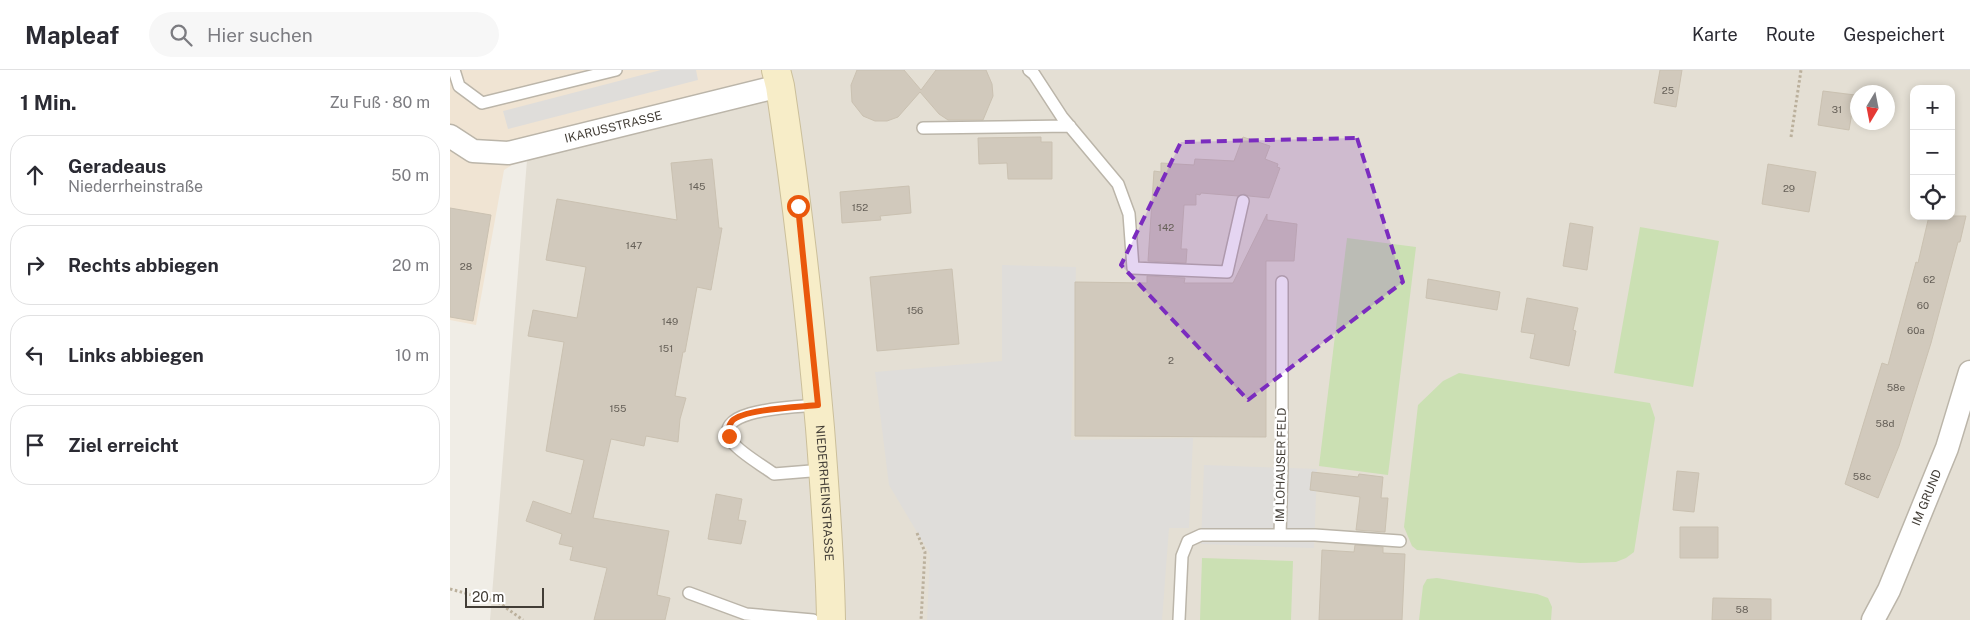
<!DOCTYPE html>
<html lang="de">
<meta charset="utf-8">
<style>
body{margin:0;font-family:"Public Sans",sans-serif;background:#f7f7f7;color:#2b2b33}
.controls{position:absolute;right:15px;top:15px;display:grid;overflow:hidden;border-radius:10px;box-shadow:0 2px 8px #0003}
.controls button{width:45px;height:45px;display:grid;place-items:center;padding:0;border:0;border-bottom:1px solid #e1e1e2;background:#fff;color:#2b2b33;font:25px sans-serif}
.compass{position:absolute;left:1400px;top:15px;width:45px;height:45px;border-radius:50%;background:#fff;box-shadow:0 2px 8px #0003;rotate:190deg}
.scale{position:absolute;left:15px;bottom:12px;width:79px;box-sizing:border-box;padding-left:5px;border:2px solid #423d36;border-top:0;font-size:14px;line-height:18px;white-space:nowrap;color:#423d36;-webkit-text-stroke:4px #fff;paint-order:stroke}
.stop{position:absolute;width:15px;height:15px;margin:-11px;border:4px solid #ea580c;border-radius:50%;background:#fff}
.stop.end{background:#ea580c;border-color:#fff;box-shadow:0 1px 5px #0008}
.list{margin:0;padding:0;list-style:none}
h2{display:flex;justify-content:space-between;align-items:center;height:65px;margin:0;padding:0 20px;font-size:21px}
h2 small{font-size:16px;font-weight:400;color:#7c7c81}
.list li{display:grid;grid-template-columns:32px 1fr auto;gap:15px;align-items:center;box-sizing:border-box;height:80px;margin:0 10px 10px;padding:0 10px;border:1px solid #e1e1e2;border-radius:20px}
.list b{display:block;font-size:19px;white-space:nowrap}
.list p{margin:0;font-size:16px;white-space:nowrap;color:#7c7c81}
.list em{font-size:16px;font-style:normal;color:#7c7c81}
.icon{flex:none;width:28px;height:28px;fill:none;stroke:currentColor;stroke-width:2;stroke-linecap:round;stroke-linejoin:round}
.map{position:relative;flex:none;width:1520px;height:550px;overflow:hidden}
header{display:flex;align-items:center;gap:30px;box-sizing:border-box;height:70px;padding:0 25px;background:#fff;border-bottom:1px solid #e1e1e2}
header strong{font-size:24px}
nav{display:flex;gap:28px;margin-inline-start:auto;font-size:18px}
.search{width:350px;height:45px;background:#f7f7f7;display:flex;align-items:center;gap:12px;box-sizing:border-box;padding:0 18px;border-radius:28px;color:#7c7c81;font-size:19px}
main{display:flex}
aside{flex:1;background:#fff}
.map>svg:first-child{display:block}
</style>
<header>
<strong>Mapleaf</strong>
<div class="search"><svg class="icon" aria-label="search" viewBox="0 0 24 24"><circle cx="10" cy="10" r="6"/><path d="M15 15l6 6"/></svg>Hier suchen</div>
<nav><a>Karte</a><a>Route</a><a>Gespeichert</a></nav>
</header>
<main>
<aside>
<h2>1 Min.<small>Zu Fuß · 80 m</small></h2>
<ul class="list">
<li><svg class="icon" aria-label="ahead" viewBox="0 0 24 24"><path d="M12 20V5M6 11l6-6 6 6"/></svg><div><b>Geradeaus</b><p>Niederrheinstraße</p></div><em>50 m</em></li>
<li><svg class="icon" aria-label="right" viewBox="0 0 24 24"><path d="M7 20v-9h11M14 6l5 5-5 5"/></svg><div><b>Rechts abbiegen</b></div><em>20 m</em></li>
<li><svg class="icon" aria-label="left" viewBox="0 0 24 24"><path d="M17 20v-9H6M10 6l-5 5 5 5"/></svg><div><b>Links abbiegen</b></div><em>10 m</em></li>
<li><svg class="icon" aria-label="arrive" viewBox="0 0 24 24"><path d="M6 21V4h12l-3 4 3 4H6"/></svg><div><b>Ziel erreicht</b></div></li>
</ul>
</aside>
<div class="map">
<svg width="1520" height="550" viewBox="0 0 1520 550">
<rect width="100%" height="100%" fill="#f0ede6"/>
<path fill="#e4dfd4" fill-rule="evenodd" d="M 339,0 L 1520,0 L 1520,550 L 40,550 L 77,90 L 345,23 ZM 1464,19 L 1501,19 L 1501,146 L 1464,146 ZM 1408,22 L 1438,22 L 1438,52 L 1408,52 Z"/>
<path fill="#f0e4d3" d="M 0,0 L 317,0 L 320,9 L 107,67 L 54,100 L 26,255 L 0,250 Z"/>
<path fill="#cbe0b3" d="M 1190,157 L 1269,171 L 1243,317 L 1164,303 Z
M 897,168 L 966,177 L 938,405 L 869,396 Z
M 1009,303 L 1200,333 L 1205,348 L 1184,482 L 1176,488 L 1166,492 L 1130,493 L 967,480 L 962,476 L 954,457 L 968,335 L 993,311 Z
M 752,488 L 843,491 L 841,550 L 750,550 Z
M 987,508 L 1087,524 L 1098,528 L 1102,537 L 1101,550 L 969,550 L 973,516 L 977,509 Z"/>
<path fill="#dfddda" d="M 211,0 L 246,0 L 248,10 L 58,59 L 53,41 Z
M 552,195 L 626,197 L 621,370 L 743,368 L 739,458 L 719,458 L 712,550 L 477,550 L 480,484 L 439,415 L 425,302 L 552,291 Z
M 754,395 L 867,399 L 864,478 L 751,474 Z"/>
<path fill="#d1c9bc" stroke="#cac1b1" d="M 407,0 L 454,0 L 471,20 L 486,0 L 536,0 L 542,14 L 543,26 L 533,50 L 498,50 L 489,44 L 470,22 L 448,47 L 437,51 L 425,51 L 413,46 L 402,32 L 401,15 Z
M 1210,0 L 1232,0 L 1226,37 L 1204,33 Z
M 1373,21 L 1405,25 L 1399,60 L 1368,55 Z
M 591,67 L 591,72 L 602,72 L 602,109 L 558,109 L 557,93 L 529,94 L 528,68 Z
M 793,67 L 820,76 L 815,89 L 828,94 L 827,97 L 830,98 L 819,128 L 799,126 L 794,124 L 788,126 L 751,123 L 750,125 L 746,124 L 746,135 L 734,135 L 731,179 L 737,179 L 736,193 L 698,191 L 704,101 L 711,102 L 711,93 L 744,95 L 745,89 L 784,91 Z
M 262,89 L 269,158 L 272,158 L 261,220 L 247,217 L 235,282 L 233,282 L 225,326 L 236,328 L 230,349 L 228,372 L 196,366 L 194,376 L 161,369 L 143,448 L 219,461 L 207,525 L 220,528 L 215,550 L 144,550 L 157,498 L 120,490 L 123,477 L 109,474 L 112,464 L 76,451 L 83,431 L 121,444 L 134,390 L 96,381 L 114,272 L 78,266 L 83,240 L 127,248 L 136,197 L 96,190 L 107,129 L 227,150 L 221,93 Z
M 1318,94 L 1366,102 L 1359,142 L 1312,134 Z
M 459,116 L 461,143 L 430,146 L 431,150 L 392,153 L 390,122 Z
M 0,138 L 41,145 L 23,251 L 0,247 Z
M 817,144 L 817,150 L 847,154 L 844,191 L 816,191 L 816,367 L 625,366 L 625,212 L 697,213 L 697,206 L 735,208 L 734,213 L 783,213 Z
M 1479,146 L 1516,146 L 1510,172 L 1508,172 L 1481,273 L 1449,376 L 1428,428 L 1395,414 L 1432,293 L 1438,295 L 1466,192 L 1468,193 Z
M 1120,153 L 1143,157 L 1137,200 L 1113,196 Z
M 502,199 L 509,274 L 427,281 L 420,207 Z
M 978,209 L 1050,222 L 1047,240 L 976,228 Z
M 1077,228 L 1128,238 L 1123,260 L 1126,261 L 1119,296 L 1080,288 L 1085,264 L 1071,262 Z
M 1227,401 L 1249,403 L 1244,442 L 1223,440 Z
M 862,402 L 908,407 L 909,404 L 933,407 L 931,428 L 938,428 L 935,462 L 906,460 L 910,427 L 860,420 Z
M 266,424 L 292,429 L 288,450 L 296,451 L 291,474 L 258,469 Z
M 1230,457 L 1268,457 L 1268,488 L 1230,488 Z
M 905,475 L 933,477 L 933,483 L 955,484 L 952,550 L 869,550 L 872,480 L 904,482 Z
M 1263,528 L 1321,529 L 1321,550 L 1262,550 Z"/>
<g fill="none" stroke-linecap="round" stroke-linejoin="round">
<defs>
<path id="lane" d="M 4,0 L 9,16 L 32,33 L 166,0
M 579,0 L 584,4 L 612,47 L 668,114 L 679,144 L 683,198 L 777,202 L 793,131
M 473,58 L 620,56
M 368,335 C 351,337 255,338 283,373 C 292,384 312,395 324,404 L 373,400
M 830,465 L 865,465 L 950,471
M 239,523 L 296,544 L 363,550
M 729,550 L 732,486 L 738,471 L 751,465 L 830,465 L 832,398 L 832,212"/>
<g id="street">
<path id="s1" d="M 0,66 L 23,81 L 58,83 L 330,16"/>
<path id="s2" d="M 1423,550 L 1439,520 L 1497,378 L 1520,302"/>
</g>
<g id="secondary">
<path id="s3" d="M 326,0 L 330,16 C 347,130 360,243 370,358 C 375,422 380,486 381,550"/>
</g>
</defs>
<use href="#lane" stroke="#bbb5a9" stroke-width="14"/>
<use href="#street" stroke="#bbb5a9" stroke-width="25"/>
<use href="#secondary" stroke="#cbbf9a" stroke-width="30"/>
<path stroke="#bbb09c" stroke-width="3" stroke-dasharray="2.5 2.5" stroke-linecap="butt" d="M 1341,67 L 1351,0
M 467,463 L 475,482 L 471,550
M 0,519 L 48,532 L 73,550"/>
<use href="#lane" stroke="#fff" stroke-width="11"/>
<use href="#street" stroke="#fff" stroke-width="22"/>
<use href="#secondary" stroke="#f7edc8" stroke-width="28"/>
</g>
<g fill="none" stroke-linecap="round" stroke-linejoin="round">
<path stroke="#ea580c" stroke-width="6" d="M 279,366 C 278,361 278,356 282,351 C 293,339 350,337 368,335 L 348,136"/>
</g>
<path fill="#7b2cbf" fill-opacity="0.2" stroke="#7b2cbf" stroke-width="4" stroke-dasharray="10 6" stroke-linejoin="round" d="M 907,68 L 953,212 L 798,330 L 671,195 L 731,72 Z"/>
<g text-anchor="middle" stroke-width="5" stroke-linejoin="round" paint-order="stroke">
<g font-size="10" fill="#666058">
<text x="1218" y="24">25</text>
<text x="1387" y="43">31</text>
<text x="247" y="120">145</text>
<text x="1339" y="122">29</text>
<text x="410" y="141">152</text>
<text x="716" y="161">142</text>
<text x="184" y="179">147</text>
<text x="16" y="200">28</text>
<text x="1479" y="213">62</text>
<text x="1473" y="239">60</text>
<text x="465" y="244">156</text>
<text x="220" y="255">149</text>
<text x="1466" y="264">60a</text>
<text x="216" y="282">151</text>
<text x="721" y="294">2</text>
<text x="1446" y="321">58e</text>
<text x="168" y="342">155</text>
<text x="1435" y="357">58d</text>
<text x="1412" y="410">58c</text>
<text x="1292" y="543">58</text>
</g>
<g font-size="12" fill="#423d36" stroke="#fff">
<text dy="4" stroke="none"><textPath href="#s1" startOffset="171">IKARUSSTRASSE</textPath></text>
<text transform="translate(831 395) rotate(-89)" y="4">IM LOHAUSER FELD</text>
<text dy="4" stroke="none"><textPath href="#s3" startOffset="426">NIEDERRHEINSTRASSE</textPath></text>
<text dy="4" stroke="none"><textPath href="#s2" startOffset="134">IM GRUND</textPath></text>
</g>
</g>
</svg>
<div class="controls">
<button>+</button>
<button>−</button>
<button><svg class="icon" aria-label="locate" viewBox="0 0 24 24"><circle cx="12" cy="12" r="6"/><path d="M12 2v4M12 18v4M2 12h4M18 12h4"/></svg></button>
</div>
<svg class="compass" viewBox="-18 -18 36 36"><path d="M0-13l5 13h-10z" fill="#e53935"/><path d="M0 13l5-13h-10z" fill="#7c7c81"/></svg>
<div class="scale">20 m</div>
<div class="stop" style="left:348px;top:136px"></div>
<div class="stop end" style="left:279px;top:366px"></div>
</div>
</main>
